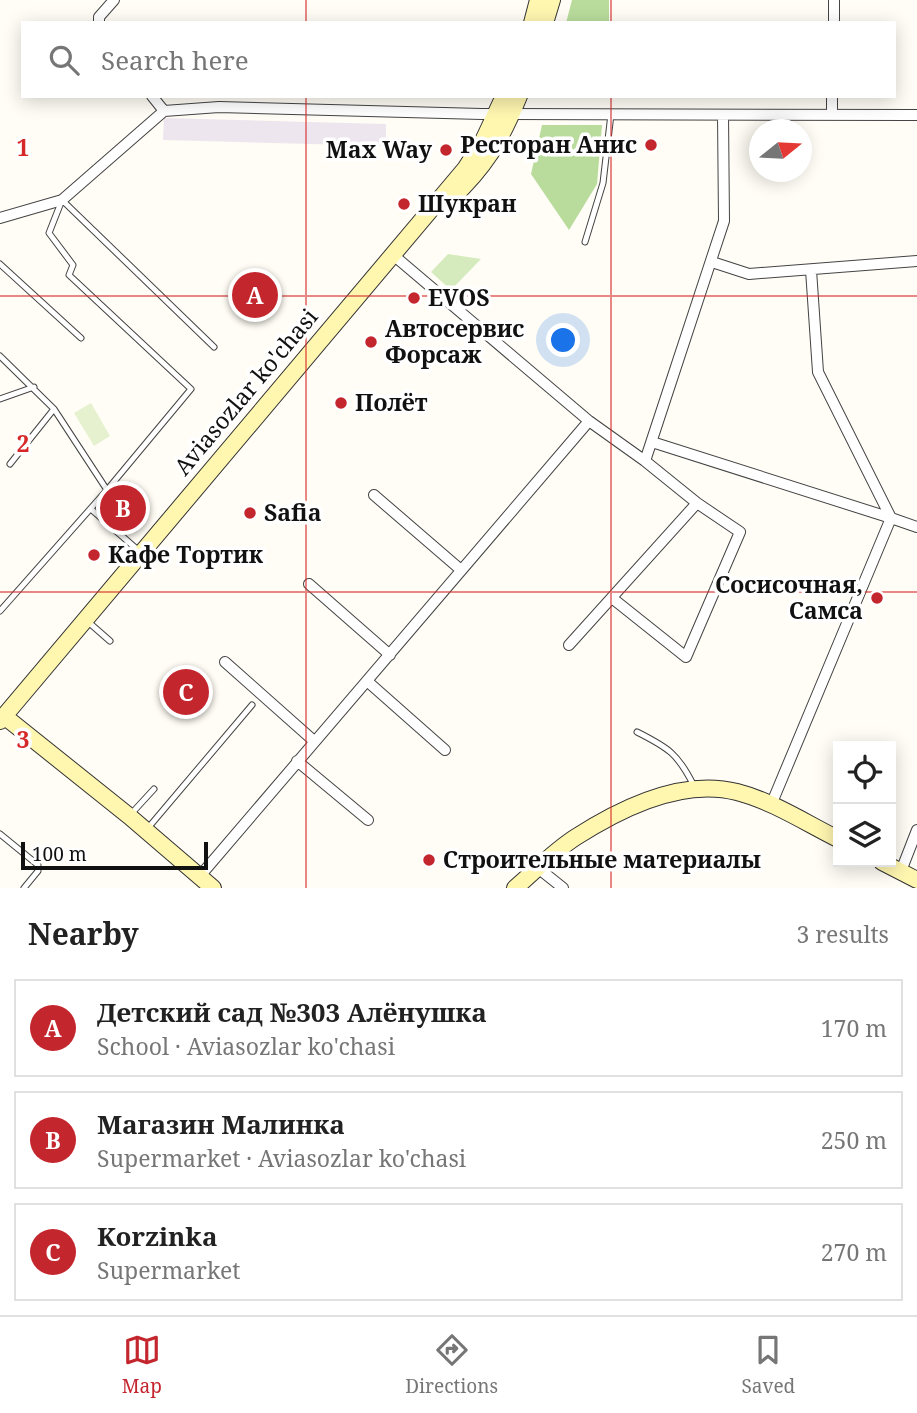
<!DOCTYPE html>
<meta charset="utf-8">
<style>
body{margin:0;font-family:"Noto Serif",serif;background:#f2f2f2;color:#222}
.controls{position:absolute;right:21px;bottom:21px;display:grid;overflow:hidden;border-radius:0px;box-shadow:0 4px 18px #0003}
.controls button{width:63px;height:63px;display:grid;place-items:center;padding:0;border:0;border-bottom:2px solid #e0e0e0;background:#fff;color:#222;font:35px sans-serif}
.compass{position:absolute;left:749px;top:119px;width:63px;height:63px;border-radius:50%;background:#fff;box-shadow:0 4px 18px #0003;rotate:72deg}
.scale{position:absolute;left:21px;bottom:18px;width:187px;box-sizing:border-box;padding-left:7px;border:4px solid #111;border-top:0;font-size:19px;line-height:24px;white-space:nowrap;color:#111;-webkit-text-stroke:5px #fff;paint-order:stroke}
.you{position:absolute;left:564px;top:341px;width:24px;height:24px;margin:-18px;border:5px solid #fff;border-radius:50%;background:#1a73e8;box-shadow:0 0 0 10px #1a73e833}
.badge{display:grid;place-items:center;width:46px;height:46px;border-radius:50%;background:#c4262e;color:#fff;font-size:23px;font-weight:700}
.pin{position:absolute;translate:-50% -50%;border:4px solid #fff;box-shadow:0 2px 7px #0006}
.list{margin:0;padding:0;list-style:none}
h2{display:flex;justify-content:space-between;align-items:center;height:91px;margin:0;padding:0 28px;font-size:30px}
h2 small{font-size:23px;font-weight:400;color:#767676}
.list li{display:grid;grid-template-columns:46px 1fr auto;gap:21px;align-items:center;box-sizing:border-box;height:98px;margin:0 14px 14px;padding:0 14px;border:2px solid #e0e0e0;border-radius:0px}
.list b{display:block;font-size:26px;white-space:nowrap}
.list p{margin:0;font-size:23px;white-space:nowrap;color:#767676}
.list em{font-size:23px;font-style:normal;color:#767676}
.icon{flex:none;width:38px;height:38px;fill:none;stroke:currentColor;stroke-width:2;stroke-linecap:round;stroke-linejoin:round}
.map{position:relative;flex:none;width:917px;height:888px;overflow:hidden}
.search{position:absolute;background:#fff;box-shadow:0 4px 18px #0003;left:21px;right:21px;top:21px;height:77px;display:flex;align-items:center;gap:18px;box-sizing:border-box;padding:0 24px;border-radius:0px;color:#767676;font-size:26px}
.sheet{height:427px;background:#fff}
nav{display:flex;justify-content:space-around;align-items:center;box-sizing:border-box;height:98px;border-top:2px solid #e0e0e0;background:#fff;font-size:19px;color:#767676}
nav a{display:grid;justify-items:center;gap:4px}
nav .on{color:#c4262e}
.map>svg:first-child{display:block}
</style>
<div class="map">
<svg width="917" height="888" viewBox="0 0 917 888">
<rect width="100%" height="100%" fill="#fffdf5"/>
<path fill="#eee6ef" d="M 164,118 L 386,124 L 386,146 L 163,140 Z"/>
<path fill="#d5ebbd" d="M 448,254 L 481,259 L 451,290 L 431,272 Z"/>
<path fill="#b9dc9c" d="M 572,0 L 609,0 L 609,23 L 566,23 Z
M 542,125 L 602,125 L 597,184 L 569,230 L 531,174 Z"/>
<path fill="#e6f2cf" d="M 91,403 L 110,436 L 94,446 L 74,413 Z"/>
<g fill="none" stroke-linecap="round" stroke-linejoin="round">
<defs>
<path id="lane" d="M 585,242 L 603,183 L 611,114
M 0,264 L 81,338
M 0,356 L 54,409 L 107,490
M 0,399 L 34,387
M 10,464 L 54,409
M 91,509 L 139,551
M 0,611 L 107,490 L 191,389 L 69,275 L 73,265 L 49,233 L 62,200 L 214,347
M 86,620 L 110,641
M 637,732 C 669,748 678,754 694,786
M 131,814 L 154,789
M 148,828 L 252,705
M 0,834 L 38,865 L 38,871 L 24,888"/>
<path id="street" d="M 99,23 L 99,17 L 114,0
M 834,23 L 834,0
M 152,96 L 164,111
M 832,115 L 832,96
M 0,218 L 62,200 L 164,111 L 219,107 L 482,114 L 917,115
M 392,254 L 589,421 L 645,461 L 724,221 L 723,115
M 712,262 L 749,274 L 917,261
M 811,270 L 818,372 L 891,518 L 917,527
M 652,442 L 891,518 L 771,805
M 374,495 L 461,570
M 309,584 L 390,655
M 612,598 L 686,657 L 740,532 L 697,503 L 645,461
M 569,645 L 697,503
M 225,662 L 314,741
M 367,681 L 445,750
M 297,761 L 368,820
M 538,868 L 563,888
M 901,871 L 917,830
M 200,876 L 589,421"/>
<path id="secondary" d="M 532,23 L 538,0
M 545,23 L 552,0
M 450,200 C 485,167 501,141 519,96
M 4,716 L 129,816 L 213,888
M 0,721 L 465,169 L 483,141 L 504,96
M 882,862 L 917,880
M 515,888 C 535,871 554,851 576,837 C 621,808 683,778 737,792 C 772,801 806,823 838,839"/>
</defs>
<use href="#lane" stroke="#444" stroke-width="7"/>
<use href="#street" stroke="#444" stroke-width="12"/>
<use href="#secondary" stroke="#333" stroke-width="18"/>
<use href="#lane" stroke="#fff" stroke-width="5"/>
<use href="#street" stroke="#fff" stroke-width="10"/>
<use href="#secondary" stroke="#fff6b0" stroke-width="16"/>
</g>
<path fill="none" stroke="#d62828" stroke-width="2" stroke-opacity="0.55" d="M 306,0 L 306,23M 611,0 L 611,23M 306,96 L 306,888M 611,96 L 611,888M 0,296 L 917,296M 0,592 L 917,592"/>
<g fill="#c4262e" stroke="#fff" stroke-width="2.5">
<circle cx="651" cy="145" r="7"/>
<circle cx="446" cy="150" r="7"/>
<circle cx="404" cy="204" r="7"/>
<circle cx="414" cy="298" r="7"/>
<circle cx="371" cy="342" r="7"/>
<circle cx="341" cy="403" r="7"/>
<circle cx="250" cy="513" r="7"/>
<circle cx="94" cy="555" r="7"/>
<circle cx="877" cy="598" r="7"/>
<circle cx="429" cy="860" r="7"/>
</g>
<g text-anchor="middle" stroke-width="7" stroke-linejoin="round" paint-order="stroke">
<g font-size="23" font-weight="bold" fill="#111" stroke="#fff" text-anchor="start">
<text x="637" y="153" text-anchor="end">Ресторан Анис</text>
<text x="432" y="158" text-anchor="end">Max Way</text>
<text x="418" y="212">Шукран</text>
<text x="428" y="306">EVOS</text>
<text x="385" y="337">Автосервис<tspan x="385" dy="26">Форсаж</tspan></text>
<text x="355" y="411">Полёт</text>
<text x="264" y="521">Safia</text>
<text x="108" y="563">Кафе Тортик</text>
<text x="863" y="593" text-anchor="end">Сосисочная,<tspan x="863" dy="26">Самса</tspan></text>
<text x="443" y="868">Строительные материалы</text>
</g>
<g font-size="23" fill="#111" stroke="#fff">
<text transform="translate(246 392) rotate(-50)" y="8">Aviasozlar ko'chasi</text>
</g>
</g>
<g font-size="23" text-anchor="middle" font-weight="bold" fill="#d62828" stroke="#fff" stroke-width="7" stroke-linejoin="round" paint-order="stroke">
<text x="23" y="156">1</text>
<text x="23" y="452">2</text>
<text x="23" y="748">3</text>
</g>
</svg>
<div class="controls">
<button><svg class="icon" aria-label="locate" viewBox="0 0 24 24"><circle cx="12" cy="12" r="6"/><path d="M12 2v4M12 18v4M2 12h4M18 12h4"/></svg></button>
<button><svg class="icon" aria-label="layers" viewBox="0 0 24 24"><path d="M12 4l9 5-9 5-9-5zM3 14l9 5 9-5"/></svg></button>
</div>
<svg class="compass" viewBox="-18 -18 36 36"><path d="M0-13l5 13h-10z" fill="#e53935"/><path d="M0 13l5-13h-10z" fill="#767676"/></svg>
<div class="scale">100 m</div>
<div class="you"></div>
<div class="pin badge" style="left:255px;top:295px">A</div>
<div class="pin badge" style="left:123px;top:508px">B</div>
<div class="pin badge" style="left:186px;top:692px">C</div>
<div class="search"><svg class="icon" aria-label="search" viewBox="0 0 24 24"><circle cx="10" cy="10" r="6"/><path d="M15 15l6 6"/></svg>Search here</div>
</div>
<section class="sheet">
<h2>Nearby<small>3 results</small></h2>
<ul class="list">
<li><span class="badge">A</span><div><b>Детский сад №303 Алёнушка</b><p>School · Aviasozlar ko'chasi</p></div><em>170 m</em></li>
<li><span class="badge">B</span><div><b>Магазин Малинка</b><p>Supermarket · Aviasozlar ko'chasi</p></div><em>250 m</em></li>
<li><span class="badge">C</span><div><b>Korzinka</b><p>Supermarket</p></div><em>270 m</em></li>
</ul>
</section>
<nav>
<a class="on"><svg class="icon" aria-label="map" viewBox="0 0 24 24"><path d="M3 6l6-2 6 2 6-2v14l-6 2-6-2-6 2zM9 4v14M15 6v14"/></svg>Map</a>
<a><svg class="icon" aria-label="directions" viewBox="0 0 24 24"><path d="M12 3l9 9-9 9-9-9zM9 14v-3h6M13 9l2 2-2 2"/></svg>Directions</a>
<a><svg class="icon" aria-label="saved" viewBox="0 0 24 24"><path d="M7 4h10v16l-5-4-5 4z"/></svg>Saved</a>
</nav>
